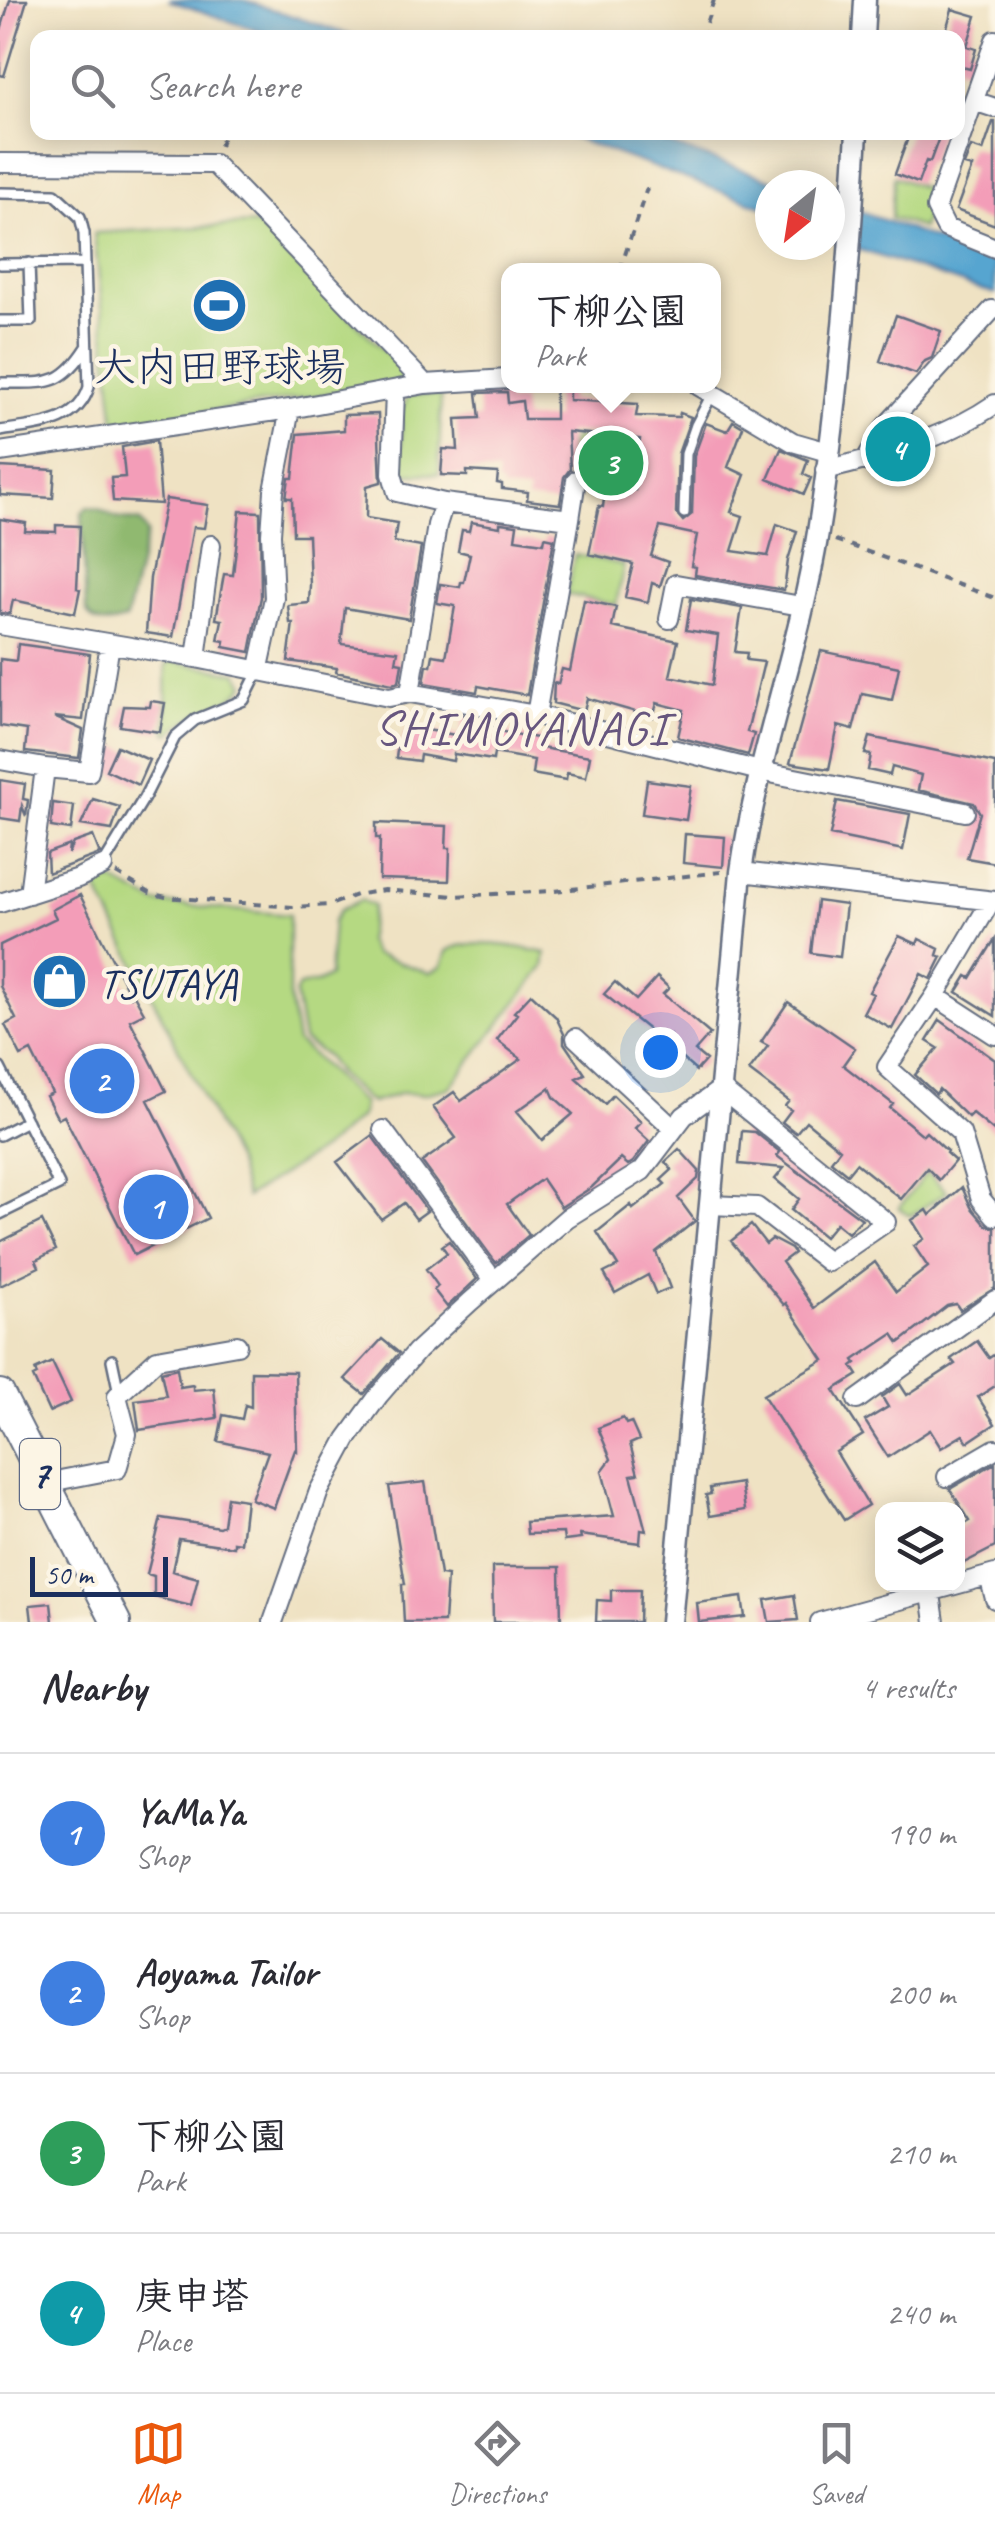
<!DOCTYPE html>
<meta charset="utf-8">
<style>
body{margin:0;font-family:Caveat,"Klee One",sans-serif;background:#f7f7f7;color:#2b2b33}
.controls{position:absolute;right:30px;bottom:30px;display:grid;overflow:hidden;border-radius:20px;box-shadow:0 5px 25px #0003}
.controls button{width:90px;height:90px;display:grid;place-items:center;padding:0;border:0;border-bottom:2px solid #e1e1e2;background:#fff;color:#2b2b33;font:50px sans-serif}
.compass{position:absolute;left:755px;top:170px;width:90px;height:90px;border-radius:50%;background:#fff;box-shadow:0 5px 25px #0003;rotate:210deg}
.scale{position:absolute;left:30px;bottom:25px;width:138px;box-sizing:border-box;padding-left:10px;border:5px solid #1b2f5e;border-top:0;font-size:28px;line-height:35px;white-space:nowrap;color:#1b2f5e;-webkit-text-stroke:8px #fcf5e5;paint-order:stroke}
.you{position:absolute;left:660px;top:1052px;width:35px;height:35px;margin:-25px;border:8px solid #fff;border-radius:50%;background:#1a73e8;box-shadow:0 0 0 15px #1a73e833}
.badge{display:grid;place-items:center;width:65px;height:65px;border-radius:50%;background:#ea580c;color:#fff;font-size:32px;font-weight:700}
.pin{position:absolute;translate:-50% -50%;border:5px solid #fff;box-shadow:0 2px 10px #0006}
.popup{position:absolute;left:501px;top:263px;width:220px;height:130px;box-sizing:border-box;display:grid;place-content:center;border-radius:20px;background:#fff;filter:drop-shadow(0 2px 8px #0005);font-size:32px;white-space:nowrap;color:#7c7c81}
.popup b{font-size:38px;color:#2b2b33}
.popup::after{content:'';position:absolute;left:50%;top:100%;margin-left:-20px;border:20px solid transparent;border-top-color:#fff}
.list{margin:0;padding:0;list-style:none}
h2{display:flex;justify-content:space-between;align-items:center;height:130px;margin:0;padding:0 40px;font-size:42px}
h2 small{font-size:32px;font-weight:400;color:#7c7c81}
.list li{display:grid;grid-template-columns:65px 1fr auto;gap:30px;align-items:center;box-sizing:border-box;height:160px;padding:0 40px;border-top:2px solid #e1e1e2}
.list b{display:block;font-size:38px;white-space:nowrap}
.list p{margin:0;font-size:32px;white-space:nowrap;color:#7c7c81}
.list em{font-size:32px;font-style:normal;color:#7c7c81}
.icon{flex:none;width:55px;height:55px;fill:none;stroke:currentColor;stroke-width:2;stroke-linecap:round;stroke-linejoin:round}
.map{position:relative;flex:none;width:995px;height:1622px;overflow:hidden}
.search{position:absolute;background:#fff;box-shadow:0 5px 25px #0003;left:30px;right:30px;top:30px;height:110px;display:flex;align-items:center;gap:25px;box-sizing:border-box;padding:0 35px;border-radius:20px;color:#7c7c81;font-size:38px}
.sheet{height:770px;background:#fff}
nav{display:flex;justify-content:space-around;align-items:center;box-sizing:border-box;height:140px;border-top:2px solid #e1e1e2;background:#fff;font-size:28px;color:#7c7c81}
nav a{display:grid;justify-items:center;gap:5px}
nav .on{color:#ea580c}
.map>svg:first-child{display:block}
</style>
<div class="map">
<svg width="995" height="1622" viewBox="0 0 995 1622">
<rect width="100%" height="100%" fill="#fcf5e5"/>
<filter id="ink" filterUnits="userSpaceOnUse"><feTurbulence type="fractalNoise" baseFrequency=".01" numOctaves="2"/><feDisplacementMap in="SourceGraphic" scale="20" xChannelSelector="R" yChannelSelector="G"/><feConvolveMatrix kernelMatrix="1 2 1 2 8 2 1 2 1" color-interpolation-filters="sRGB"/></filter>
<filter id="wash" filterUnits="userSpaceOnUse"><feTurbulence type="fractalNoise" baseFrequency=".0048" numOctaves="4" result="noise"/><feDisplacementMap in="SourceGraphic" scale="40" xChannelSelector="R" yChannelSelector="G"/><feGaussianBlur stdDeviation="2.25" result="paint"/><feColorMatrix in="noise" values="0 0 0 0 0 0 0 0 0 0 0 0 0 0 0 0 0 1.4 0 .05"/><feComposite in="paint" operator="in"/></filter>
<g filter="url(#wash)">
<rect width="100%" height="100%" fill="#efe2c3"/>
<path fill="#b5d982" stroke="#688470" stroke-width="2.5" d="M 894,177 L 935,192 L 922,228 L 891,218 Z
M 256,224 L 413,379 L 377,387 L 115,425 L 94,233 Z
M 437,394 L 441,396 L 439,474 L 402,474 L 401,411 L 409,395 Z
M 573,437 L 647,452 L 645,485 L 575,470 L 576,458 L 568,456 Z
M 575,554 L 624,565 L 616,605 L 566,594 Z
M 171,661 L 238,673 L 245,684 C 231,707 190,712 170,734 L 167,733 L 166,665 Z
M 110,879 L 156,903 L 289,915 L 289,996 L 297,1042 C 322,1061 339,1084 363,1103 L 361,1116 L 324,1148 L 246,1197 L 237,1164 L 94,883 Z
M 361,900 L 373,906 L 367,941 L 374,954 L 430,973 L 442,966 L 447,951 C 468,937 521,947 546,953 L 544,967 L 449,1088 L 423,1094 L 402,1093 L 371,1103 L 339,1075 L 326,1056 L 303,1040 L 295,994 L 299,986 L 319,982 L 329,976 L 333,922 L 340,910 Z
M 927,1172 L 947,1192 L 910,1216 L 899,1208 Z"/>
<path fill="#90b970" stroke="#567467" stroke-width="2.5" d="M 87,507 L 99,509 L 116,518 L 140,522 L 147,533 L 126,619 C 111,625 94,628 86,610 L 82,513 Z"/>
<path fill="#57a5d0" stroke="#396a97" stroke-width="2.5" d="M 168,0 L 243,0 L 357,37 L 276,37 Z
M 559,133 L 636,133 L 787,185 L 770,185 L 770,209 Z
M 830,200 L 995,262 L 995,294 L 830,240 Z"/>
<g id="blocks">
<path fill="#f39db8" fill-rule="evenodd" d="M 10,0 L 27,0 L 4,76 L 0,75 L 0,33 Z
M 952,9 L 976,16 L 967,46 L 976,49 L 970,69 L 958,66 L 958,38 L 944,38 Z
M 993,122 L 995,122 L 995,225 L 956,210 L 972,167 L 964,165 L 971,147 L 983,151 Z
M 910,132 L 941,132 L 930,162 L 926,161 L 918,183 L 895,174 Z
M 896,315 L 941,331 L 932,358 L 925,361 L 916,374 L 880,361 Z
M 555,386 L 569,386 L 569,400 L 638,404 L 636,416 L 679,417 L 680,413 L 691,417 L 678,454 L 676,513 L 683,521 L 692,514 L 694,456 L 706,423 L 727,431 L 733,421 L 743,427 L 728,467 L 745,475 L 731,512 L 743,516 L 732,551 L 768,556 L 777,524 L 797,531 L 788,560 L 784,590 L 695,575 L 696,567 L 691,566 L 697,535 L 660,527 L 651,556 L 668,562 L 660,586 L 652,583 L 648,602 L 625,597 L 633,564 L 589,554 L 599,506 L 603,507 L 604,498 L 609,499 L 611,486 L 635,490 L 640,439 L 568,432 L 570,469 L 564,477 L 560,504 L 527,500 L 528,492 L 502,489 L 502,484 L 497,483 L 498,473 L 467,471 L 467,476 L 441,475 L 443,449 L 458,450 L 456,419 L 480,418 L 477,393 L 507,392 L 508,403 L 522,401 L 524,419 L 555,419 Z
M 378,414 L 381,482 L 367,486 L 366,518 L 397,523 L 394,542 L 421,547 L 409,619 L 345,608 L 341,644 L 398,651 L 396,662 L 402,663 L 399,682 L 392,684 L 336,672 L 337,668 L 288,661 L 293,623 L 290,623 L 288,605 L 309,603 L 310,585 L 308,535 L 293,535 L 292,498 L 286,498 L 289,478 L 293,478 L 298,434 L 344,430 L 344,415 Z
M 156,441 L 161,504 L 113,501 L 111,478 L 125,477 L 122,447 Z
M 781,449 L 808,460 L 803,474 L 811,478 L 804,494 L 768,479 Z
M 0,467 L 55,470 L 53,498 L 0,495 Z
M 166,499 L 208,505 L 204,528 L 193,527 L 173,637 L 146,633 L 150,578 Z
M 240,511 L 260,512 L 261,597 L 250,652 L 224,647 L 225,641 L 218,640 L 222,620 L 216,619 L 224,574 L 233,575 Z
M 0,519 L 26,523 L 25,531 L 56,532 L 56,525 L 80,526 L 77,588 L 80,589 L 75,613 L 13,600 L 10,614 L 0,613 Z
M 471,522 L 500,527 L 500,523 L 517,525 L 515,539 L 544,543 L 545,537 L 554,539 L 527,695 L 478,686 L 477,692 L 424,683 L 427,665 L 431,666 L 433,655 L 446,657 L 455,606 L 437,603 L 440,584 L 460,587 L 461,582 L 464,582 L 470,554 L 458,551 L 462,530 L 469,531 Z
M 691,599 L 742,608 L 735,652 L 747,653 L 746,660 L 764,662 L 747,732 L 754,734 L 748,755 L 678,737 L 684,710 L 657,703 L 653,717 L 587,698 L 584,711 L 553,703 L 554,683 L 558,684 L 562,669 L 570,671 L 584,600 L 616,607 L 612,627 L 678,641 L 670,676 L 712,685 L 718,635 L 686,630 Z
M 18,644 L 90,654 L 83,720 L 54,717 L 83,730 L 79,758 L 25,752 L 27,730 L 0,726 L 0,659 L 16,661 Z
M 821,651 L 899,667 L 892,700 L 862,694 L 853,730 L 838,726 L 829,769 L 790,763 Z
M 151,701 L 165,703 L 160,732 L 120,726 L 124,706 L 150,707 Z
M 464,715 L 480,718 L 479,724 L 498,727 L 498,731 L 542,739 L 541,748 L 590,756 L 586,777 L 567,773 L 566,780 L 532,774 L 534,760 L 494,753 L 493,760 L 454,754 L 453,761 L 420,755 L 419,761 L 396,758 L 398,743 L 403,744 L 405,731 L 409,731 L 410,727 L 461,736 Z
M 870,737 L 995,763 L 995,863 L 967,858 L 980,813 L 974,803 L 918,790 L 921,775 L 892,767 L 890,775 L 868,770 L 871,755 L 865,754 Z
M 117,746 L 149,760 L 138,785 L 106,770 Z
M 0,780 L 25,784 L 23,799 L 28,800 L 26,816 L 22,806 L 20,821 L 0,818 Z
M 647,780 L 691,786 L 686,820 L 642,814 Z
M 93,799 L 120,807 L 112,830 L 81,825 Z
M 837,801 L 910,814 L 903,850 L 830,835 Z
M 53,803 L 74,806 L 71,830 L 51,827 Z
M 376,823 L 447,826 L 446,848 L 450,848 L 449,881 L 379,879 L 380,838 L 376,838 Z
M 685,834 L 725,837 L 723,867 L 683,863 Z
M 93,836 L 100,854 L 48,873 L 47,853 L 69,845 L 68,854 L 73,843 Z
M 80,895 L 131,997 L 134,995 L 144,1013 L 130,1020 L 166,1091 L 148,1100 L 208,1218 L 134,1255 L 64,1116 L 58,1119 L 46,1096 L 52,1093 L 31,1051 L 21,1056 L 5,1025 L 16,1019 L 0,986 L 0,945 L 56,918 L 52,910 Z
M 817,901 L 846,905 L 840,957 L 811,953 Z
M 899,936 L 917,944 L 919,939 L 939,949 L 937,955 L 942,957 L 931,979 L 921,974 L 892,1029 L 863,1013 L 873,994 L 869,992 Z
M 995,939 L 995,1016 L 957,992 L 967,976 L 971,978 Z
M 657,977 L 669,988 L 663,994 L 710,1034 L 695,1051 L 706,1060 L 696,1071 L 663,1042 L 668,1036 L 660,1039 L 604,994 L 615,982 L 636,1000 Z
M 531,994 L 556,1017 L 564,1034 L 564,1043 L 585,1074 L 576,1078 L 605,1104 L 613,1095 L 641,1122 L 635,1128 L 649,1141 L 633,1162 L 628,1165 L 621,1159 L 592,1187 L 561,1207 L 542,1179 L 507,1204 L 529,1235 L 496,1263 L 422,1162 L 456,1138 L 433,1107 L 454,1092 L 461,1101 L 521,1059 L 497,1040 L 517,1014 L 514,1012 ZM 550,1088 L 554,1097 L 573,1114 L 542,1140 L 517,1111 Z
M 788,1002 L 855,1048 L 843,1065 L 893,1104 L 890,1108 L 923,1135 L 926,1132 L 947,1151 L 946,1153 L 955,1161 L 939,1180 L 927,1168 L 901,1199 L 856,1163 L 847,1174 L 831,1161 L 840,1149 L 806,1121 L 796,1133 L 782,1122 L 791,1110 L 785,1106 L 789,1101 L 749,1071 L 768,1046 L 761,1042 Z
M 940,1020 L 995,1060 L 995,1132 L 972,1113 L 968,1117 L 939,1089 L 936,1094 L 915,1075 L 938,1048 L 927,1041 Z
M 742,1131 L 755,1132 L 780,1152 L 777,1156 L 862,1219 L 848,1233 L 836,1223 L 824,1237 L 791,1210 L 799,1199 L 775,1179 L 784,1168 L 739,1164 Z
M 372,1136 L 427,1211 L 416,1219 L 404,1203 L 381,1219 L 337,1162 Z
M 679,1149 L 699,1171 L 698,1179 L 678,1198 L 695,1221 L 656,1252 L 670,1288 L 656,1294 L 648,1275 L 615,1293 L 604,1273 L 618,1266 L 597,1232 L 631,1205 L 633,1209 L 665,1184 L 661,1180 L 672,1170 L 665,1162 Z
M 962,1187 L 971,1207 L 986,1225 L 995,1228 L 995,1288 L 960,1310 L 956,1304 L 947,1306 L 899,1343 L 893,1334 L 854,1360 L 856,1363 L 852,1366 L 858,1375 L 834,1390 L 863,1435 L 836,1452 L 868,1505 L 844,1520 L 763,1395 L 824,1360 L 786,1303 L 784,1305 L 731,1241 L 751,1225 L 766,1244 L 772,1239 L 791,1249 L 794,1253 L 782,1262 L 814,1308 L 875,1262 L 896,1292 L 928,1267 L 914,1246 L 924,1239 L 912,1220 L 927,1210 L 930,1215 Z
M 42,1221 L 56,1250 L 36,1260 L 39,1267 L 0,1286 L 0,1242 Z
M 449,1241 L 477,1279 L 447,1307 L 434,1290 L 438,1286 L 426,1269 L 447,1253 L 442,1246 Z
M 382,1339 L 399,1353 L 364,1394 L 345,1379 Z
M 977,1341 L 989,1358 L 995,1354 L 995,1386 L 978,1397 L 995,1424 L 968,1442 L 963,1435 L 941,1448 L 930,1430 L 888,1457 L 865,1421 L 888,1407 L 882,1397 L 900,1384 L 907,1395 L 955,1364 L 951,1359 Z
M 52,1362 L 71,1402 L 49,1412 L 33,1377 L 37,1375 L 35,1370 Z
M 177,1368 L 180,1387 L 193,1385 L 193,1390 L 214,1388 L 217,1418 L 139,1430 L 135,1400 L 166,1396 L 161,1372 Z
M 251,1371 L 295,1372 L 297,1451 L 295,1450 L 274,1508 L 251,1499 L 268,1452 L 218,1441 L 223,1415 L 242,1419 L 245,1405 L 251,1407 Z
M 623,1418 L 626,1424 L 631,1422 L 639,1440 L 630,1444 L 638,1474 L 631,1475 L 646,1531 L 641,1530 L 640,1543 L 580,1535 L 581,1539 L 564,1541 L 563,1533 L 527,1534 L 526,1522 L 614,1516 L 602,1471 L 611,1459 L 598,1428 Z
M 995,1463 L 995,1547 L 958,1566 L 958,1528 L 970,1521 L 950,1489 Z
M 425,1482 L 440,1575 L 447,1576 L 444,1622 L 404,1622 L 402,1584 L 405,1584 L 389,1486 Z
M 741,1483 L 745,1510 L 710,1516 L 706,1495 L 711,1494 L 710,1488 Z
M 227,1497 L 246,1500 L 241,1543 L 234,1542 L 234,1547 L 179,1539 L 172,1571 L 198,1578 L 191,1606 L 154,1597 L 154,1576 L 147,1574 L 161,1518 L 219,1527 L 223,1525 Z
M 492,1567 L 560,1567 L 561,1622 L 493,1622 Z
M 611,1590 L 640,1590 L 639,1622 L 596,1622 L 597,1600 L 611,1601 Z
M 794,1595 L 798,1620 L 769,1622 L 765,1600 Z
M 742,1597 L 745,1617 L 699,1622 L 697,1603 Z
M 51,1603 L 53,1622 L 32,1622 L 30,1605 Z"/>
</g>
</g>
<g filter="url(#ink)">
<use href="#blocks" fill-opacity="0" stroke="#656e81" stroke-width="2.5"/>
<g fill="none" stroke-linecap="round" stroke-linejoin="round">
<defs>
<path id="service" d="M 0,193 L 55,194 L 80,217 L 84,233 L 89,387 C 77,426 35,425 0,431
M 0,264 L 85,263
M 0,321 L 31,321 L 29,263
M 0,383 C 46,382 60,389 87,347
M 684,513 L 686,454 L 696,425 L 712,394
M 103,865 L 144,798 L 175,737 L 195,720 L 244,700 L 258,672
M 0,1068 L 59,1185 L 0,1214
M 0,1135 L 27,1121
M 112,1360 L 119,1393"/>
<path id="minor" d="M 995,40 L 936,208 L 946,228 L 995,248
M 974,101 L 995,108
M 0,163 L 214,164 L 425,384
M 699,386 L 793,442 L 828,452
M 395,391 L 392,474 L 397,492 L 444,503 L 437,525 L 410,693
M 0,452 L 290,409 L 425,384 L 508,379
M 865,461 L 886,426 L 992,310
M 825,470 C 882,457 946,438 995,404
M 444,503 L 570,519 L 576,480
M 669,619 L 676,584 L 801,606
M 0,625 L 196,658 L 389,697 L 410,693 L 536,715 L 760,771 L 965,812
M 196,658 L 211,545
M 258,672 L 274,598 L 271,534 L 274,491 L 290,409
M 536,715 L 570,519
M 0,760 L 45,768 L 29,894
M 45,768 L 89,772 L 110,644
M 741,872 L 995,901
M 991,901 L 935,996 L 887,1067 L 961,1133 L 981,1199 L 995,1216
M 0,903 L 78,878 L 103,866
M 935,996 L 995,1035
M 576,1038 L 674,1129
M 383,1130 L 494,1281
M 857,1400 L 995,1300
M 947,1477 L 995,1449
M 45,1483 L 117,1469 L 127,1434 L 117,1396 L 157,1359 L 237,1345
M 989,1576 L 995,1599
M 931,1594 L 935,1622
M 273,1622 L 319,1491 L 347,1439 L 379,1395 L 417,1351 L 470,1302 L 567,1218 L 642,1171 L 684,1116 L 721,1089 L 886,1222 L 828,1262 L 757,1207 L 710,1205
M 820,1622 L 995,1574"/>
<path id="tertiary" d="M 863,38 L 865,0
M 671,1622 L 741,872 C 757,757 800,647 818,532 C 839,400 849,266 857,132"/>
<path id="trunk" d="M 0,1394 L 116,1622"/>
</defs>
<use href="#service" stroke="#656e81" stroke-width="14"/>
<use href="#minor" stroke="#656e81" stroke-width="22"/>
<use href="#tertiary" stroke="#656e81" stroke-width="25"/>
<use href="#trunk" stroke="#656e81" stroke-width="32"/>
<path stroke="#656e81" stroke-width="4" stroke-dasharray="8 8" stroke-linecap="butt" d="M 701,38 L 714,0
M 220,146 L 224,132
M 620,270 L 647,188
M 835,540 L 995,598
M 116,873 L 150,893 L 166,897 L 293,907 L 330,905 L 356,895 L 384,890 L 454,896 L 554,891 L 721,872"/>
<use href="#service" stroke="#fff" stroke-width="9"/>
<use href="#minor" stroke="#fff" stroke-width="18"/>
<use href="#tertiary" stroke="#fff" stroke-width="20"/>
<use href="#trunk" stroke="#fff" stroke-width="28"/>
</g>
</g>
<defs>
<symbol id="stadium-disc" viewBox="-11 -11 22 22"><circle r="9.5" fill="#1f6fb2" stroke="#fcf5e5"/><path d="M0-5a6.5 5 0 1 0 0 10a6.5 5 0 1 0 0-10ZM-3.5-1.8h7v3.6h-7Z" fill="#fff"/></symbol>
<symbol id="shop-disc" viewBox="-11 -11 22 22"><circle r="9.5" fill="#1f6fb2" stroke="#fcf5e5"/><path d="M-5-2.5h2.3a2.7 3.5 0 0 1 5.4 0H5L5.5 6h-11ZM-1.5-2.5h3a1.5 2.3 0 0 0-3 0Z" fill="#fff"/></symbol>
</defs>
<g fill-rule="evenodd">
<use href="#stadium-disc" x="188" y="274" width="63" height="63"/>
<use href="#shop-disc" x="28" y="950" width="63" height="63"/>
</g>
<g text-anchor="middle" stroke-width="9" stroke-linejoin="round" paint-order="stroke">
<rect fill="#fcf5e5" stroke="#5e6a86" stroke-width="2.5" x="20" y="1439" width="40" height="70" rx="8"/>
<g font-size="40" font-weight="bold" fill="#1b2f5e">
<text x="40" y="1488">7</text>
</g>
<g font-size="42" fill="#1b2f5e" stroke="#fcf5e5">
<text x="220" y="381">大内田野球場</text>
<text x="99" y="997" text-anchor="start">TSUTAYA</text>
</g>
<g font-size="48" letter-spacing="2.5" fill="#67567e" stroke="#fcf5e5">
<text x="522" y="744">SHIMOYANAGI</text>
</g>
</g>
</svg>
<div class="controls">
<button><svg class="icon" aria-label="layers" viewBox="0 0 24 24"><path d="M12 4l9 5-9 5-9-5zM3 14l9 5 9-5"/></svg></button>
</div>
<svg class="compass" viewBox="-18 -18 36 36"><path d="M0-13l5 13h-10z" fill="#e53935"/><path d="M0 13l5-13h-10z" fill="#7c7c81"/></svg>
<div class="scale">50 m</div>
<div class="you"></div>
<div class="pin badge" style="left:156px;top:1207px;background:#3f7fe0">1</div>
<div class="pin badge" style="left:102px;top:1081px;background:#3f7fe0">2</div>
<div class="pin badge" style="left:611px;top:463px;background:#2e9e5b">3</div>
<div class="popup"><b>下柳公園</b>Park</div>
<div class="pin badge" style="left:898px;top:449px;background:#0f9aa8">4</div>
<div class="search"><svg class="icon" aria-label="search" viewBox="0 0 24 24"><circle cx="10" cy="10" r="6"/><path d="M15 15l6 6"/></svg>Search here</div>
</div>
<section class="sheet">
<h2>Nearby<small>4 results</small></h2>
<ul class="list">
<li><span class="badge" style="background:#3f7fe0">1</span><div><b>YaMaYa</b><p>Shop</p></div><em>190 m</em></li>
<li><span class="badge" style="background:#3f7fe0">2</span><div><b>Aoyama Tailor</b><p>Shop</p></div><em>200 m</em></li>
<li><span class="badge" style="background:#2e9e5b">3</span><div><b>下柳公園</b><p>Park</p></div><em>210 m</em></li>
<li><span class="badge" style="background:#0f9aa8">4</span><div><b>庚申塔</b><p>Place</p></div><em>240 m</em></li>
</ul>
</section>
<nav>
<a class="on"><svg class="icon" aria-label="map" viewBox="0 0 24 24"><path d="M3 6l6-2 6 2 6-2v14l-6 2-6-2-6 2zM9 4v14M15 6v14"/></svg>Map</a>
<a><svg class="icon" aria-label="directions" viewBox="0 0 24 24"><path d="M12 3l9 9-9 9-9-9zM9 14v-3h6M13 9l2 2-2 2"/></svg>Directions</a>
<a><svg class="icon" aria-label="saved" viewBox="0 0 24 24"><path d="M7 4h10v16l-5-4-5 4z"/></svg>Saved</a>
</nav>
